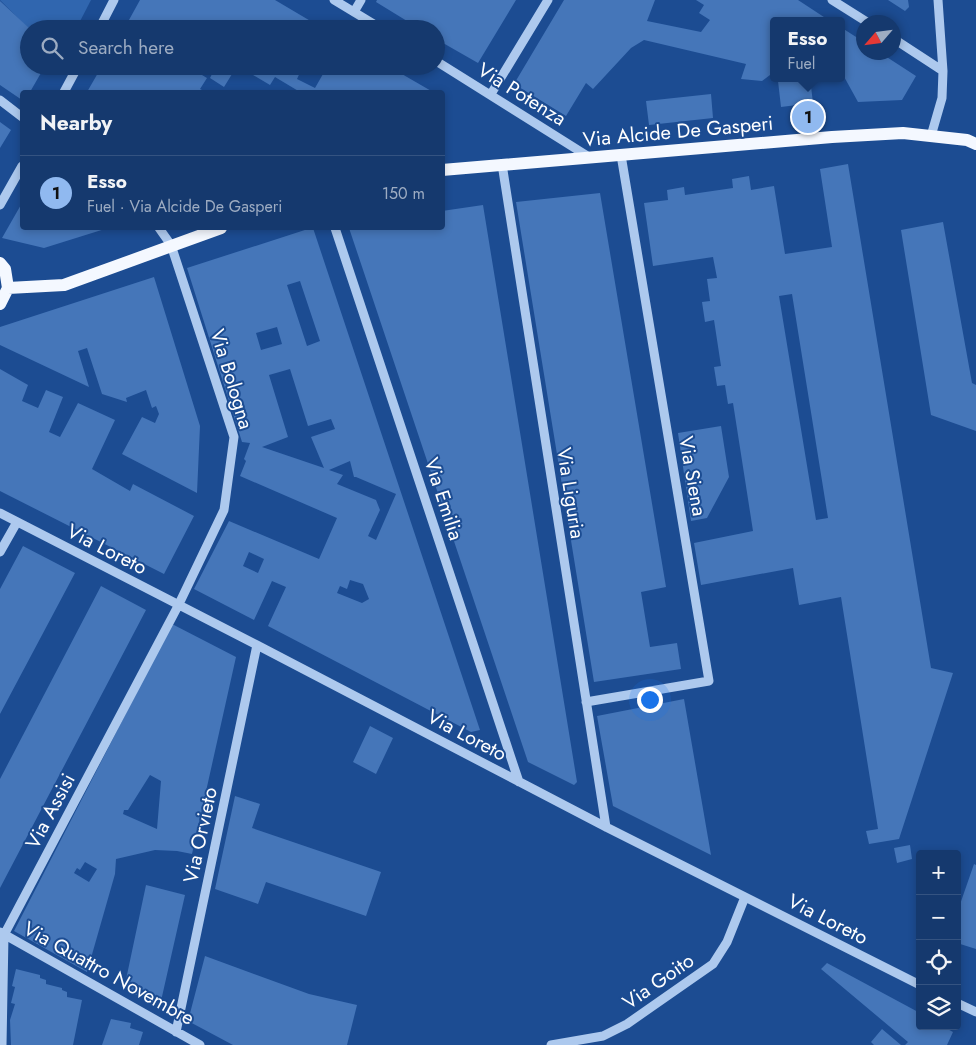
<!DOCTYPE html>
<meta charset="utf-8">
<style>
body{margin:0;font-family:Jost,sans-serif;background:#1e4073;color:#f1f3f6}
.controls{position:absolute;right:15px;bottom:15px;display:grid;overflow:hidden;border-radius:5px;box-shadow:0 2px 8px #0003}
.controls button{width:45px;height:45px;display:grid;place-items:center;padding:0;border:0;border-bottom:1px solid #345381;background:#15396e;color:#f1f3f6;font:25px sans-serif}
.compass{position:absolute;left:856px;top:15px;width:45px;height:45px;border-radius:50%;background:#15396e;box-shadow:0 2px 8px #0003;rotate:242deg}
.you{position:absolute;left:649px;top:699px;width:18px;height:18px;margin:-12px;border:4px solid #fff;border-radius:50%;background:#1a73e8;box-shadow:0 0 0 8px #1a73e833}
.badge{display:grid;place-items:center;width:32px;height:32px;border-radius:50%;background:#90b9f0;color:#111;font-size:16px;font-weight:700}
.pin{position:absolute;translate:-50% -50%;border:2px solid #fff;box-shadow:0 1px 5px #0006}
.popup{position:absolute;left:770px;top:17px;width:75px;height:65px;box-sizing:border-box;display:grid;place-content:center;border-radius:5px;background:#15396e;filter:drop-shadow(0 1px 4px #0005);font-size:16px;white-space:nowrap;color:#9dacc2}
.popup b{font-size:19px;color:#f1f3f6}
.popup::after{content:'';position:absolute;left:50%;top:100%;margin-left:-10px;border:10px solid transparent;border-top-color:#15396e}
.list{margin:0;padding:0;list-style:none}
h2{display:flex;justify-content:space-between;align-items:center;height:65px;margin:0;padding:0 20px;font-size:21px}
h2 small{font-size:16px;font-weight:400;color:#9dacc2}
.list li{display:grid;grid-template-columns:32px 1fr auto;gap:15px;align-items:center;box-sizing:border-box;height:75px;padding:0 20px;border-top:1px solid #345381}
.list b{display:block;font-size:19px;white-space:nowrap}
.list p{margin:0;font-size:16px;white-space:nowrap;color:#9dacc2}
.list em{font-size:16px;font-style:normal;color:#9dacc2}
.icon{flex:none;width:28px;height:28px;fill:none;stroke:currentColor;stroke-width:2;stroke-linecap:round;stroke-linejoin:round}
.map{position:relative;flex:none;width:976px;height:1045px;overflow:hidden}
.search{position:absolute;background:#15396e;box-shadow:0 2px 8px #0003;left:20px;top:20px;width:425px;height:55px;display:flex;align-items:center;gap:12px;box-sizing:border-box;padding:0 18px;border-radius:28px;color:#9dacc2;font-size:19px}
.panel{position:absolute;background:#15396e;box-shadow:0 2px 8px #0003;left:20px;top:90px;width:425px;height:140px;border-radius:5px}
.map>svg:first-child{display:block}
</style>
<div class="map">
<svg width="976" height="1045" viewBox="0 0 976 1045">
<rect width="100%" height="100%" fill="#1c4c92"/>
<path fill="#3066af" d="M 0,0 L 91,0 L 76,29 L 29,29 Z"/>
<path fill="#4576b9" fill-rule="evenodd" d="M 140,0 L 275,0 L 324,29 L 124,29 Z
M 377,0 L 516,0 L 478,63 L 436,39 L 436,29 L 420,29 L 376,2 Z
M 564,0 L 655,0 L 647,21 L 701,32 L 710,20 L 699,13 L 704,5 L 696,0 L 798,0 L 830,21 L 774,21 L 774,72 L 762,81 L 741,79 L 746,64 L 644,40 L 631,48 L 593,89 L 586,83 L 566,116 L 514,84 Z
M 888,0 L 908,0 L 909,7 L 905,11 Z
M 0,1 L 29,28 L 29,48 L 25,53 L 29,55 L 29,66 L 45,66 L 30,92 L 22,92 L 22,100 L 0,85 Z
M 842,28 L 864,42 L 864,52 L 879,52 L 916,76 L 902,100 L 858,102 L 842,73 Z
M 102,66 L 164,66 L 176,73 L 180,66 L 187,66 L 207,78 L 200,89 L 206,92 L 87,92 Z
M 216,66 L 237,66 L 224,87 L 210,78 Z
M 238,66 L 303,66 L 297,79 L 315,88 L 323,74 L 309,66 L 388,66 L 433,92 L 300,92 L 275,77 L 270,85 Z
M 794,78 L 810,78 L 813,103 L 781,107 L 778,81 Z
M 711,94 L 713,118 L 649,125 L 646,101 Z
M 0,122 L 11,130 L 0,148 Z
M 848,164 L 931,668 L 953,673 L 899,839 L 869,844 L 866,831 L 878,829 L 841,597 L 799,605 L 793,568 L 701,585 L 694,543 L 753,531 L 733,403 L 728,404 L 725,385 L 717,386 L 714,367 L 721,366 L 714,320 L 705,322 L 702,302 L 710,301 L 707,279 L 717,278 L 713,257 L 653,266 L 644,203 L 668,200 L 667,190 L 684,187 L 685,195 L 733,188 L 732,179 L 749,176 L 751,190 L 774,186 L 785,254 L 832,247 L 820,169 ZM 792,294 L 828,518 L 816,520 L 779,296 Z
M 600,193 L 666,587 L 641,592 L 650,647 L 677,643 L 681,669 L 594,682 L 516,202 Z
M 22,203 L 22,228 L 108,228 L 44,248 L 2,238 Z
M 483,205 L 577,782 L 574,785 L 528,762 L 349,228 L 442,228 L 442,211 Z
M 943,222 L 972,383 L 976,385 L 976,431 L 931,415 L 901,230 Z
M 311,228 L 313,228 L 480,730 L 471,732 L 268,626 L 286,587 L 272,581 L 254,620 L 194,589 L 229,521 L 319,559 L 337,518 L 240,476 L 246,461 L 244,459 L 250,443 L 242,442 L 187,268 ZM 300,281 L 320,341 L 307,346 L 287,285 ZM 277,327 L 282,344 L 261,350 L 256,333 ZM 290,369 L 308,426 L 331,419 L 335,429 L 311,437 L 324,468 L 262,447 L 288,437 L 269,375 ZM 350,461 L 354,477 L 356,477 L 396,494 L 376,540 L 368,536 L 380,510 L 376,500 L 337,484 L 343,475 L 329,470 ZM 249,552 L 264,559 L 258,573 L 243,566 ZM 350,580 L 363,584 L 369,599 L 362,603 L 337,593 L 340,586 L 347,589 Z
M 154,277 L 200,426 L 197,493 L 122,454 L 142,417 L 155,423 L 159,414 L 156,406 L 152,408 L 146,390 L 126,398 L 127,402 L 102,394 L 87,348 L 78,351 L 89,387 L 0,345 L 0,327 Z
M 0,369 L 28,385 L 22,401 L 38,408 L 46,390 L 63,397 L 49,432 L 60,437 L 78,403 L 115,420 L 92,469 L 130,491 L 133,484 L 194,516 L 164,574 L 0,491 Z
M 721,426 L 729,477 L 707,518 L 691,521 L 678,433 Z
M 23,546 L 75,573 L 0,714 L 0,589 Z
M 101,586 L 146,610 L 0,888 L 0,779 Z
M 172,624 L 236,657 L 192,854 L 177,851 L 155,850 L 116,859 L 115,874 L 87,972 L 14,931 ZM 150,775 L 161,781 L 157,829 L 123,814 L 124,810 L 128,810 ZM 85,862 L 97,869 L 89,882 L 74,873 L 77,868 L 80,870 Z
M 684,699 L 711,855 L 613,806 L 597,716 Z
M 370,726 L 393,738 L 376,774 L 353,762 Z
M 235,796 L 260,804 L 252,828 L 381,872 L 366,916 L 266,882 L 258,904 L 215,889 Z
M 910,845 L 912,859 L 897,863 L 894,848 Z
M 974,864 L 976,865 L 976,949 L 957,943 L 957,913 Z
M 146,885 L 185,895 L 161,1001 L 157,1004 L 153,1003 L 124,989 Z
M 205,956 L 309,994 L 357,1005 L 347,1045 L 233,1045 L 188,1021 Z
M 827,963 L 920,1013 L 920,1026 L 942,1026 L 953,1032 L 947,1045 L 905,1045 L 908,1042 L 821,969 Z
M 16,969 L 40,975 L 40,978 L 46,980 L 46,984 L 62,988 L 62,990 L 67,992 L 67,997 L 82,1000 L 73,1045 L 11,1045 L 10,1020 L 15,1004 L 11,1003 L 15,987 L 12,986 Z
M 111,1019 L 131,1023 L 130,1028 L 143,1032 L 139,1045 L 102,1045 Z
M 882,1029 L 901,1045 L 874,1045 L 871,1042 Z"/>
<g fill="none" stroke-linecap="round" stroke-linejoin="round">
<path stroke="#adc9ee" stroke-width="9" d="M 334,0 L 382,29
M 832,0 L 867,22
M 354,12 L 361,0
M 99,29 L 114,0
M 894,39 L 943,71
M 436,61 L 589,157
M 64,92 L 78,66
M 491,94 L 548,0
M 0,100 L 22,117
M 931,136 L 942,98 L 943,71 L 938,0
M 502,164 L 606,827
M 0,205 L 22,166
M 335,228 L 519,782
M 0,513 L 257,645 L 606,827 L 920,985
M 0,552 L 17,522
M 586,702 L 709,681 L 621,155
M 0,932 L 200,1045
M 957,1003 L 976,1012
M 176,1032 L 257,645
M 2,1045 L 4,935 L 178,606 L 224,510 L 234,437 L 171,245 L 159,228
M 551,1045 L 603,1036 L 627,1024 L 713,964 L 727,942 L 745,897"/>
<path stroke="#f4f8ff" stroke-width="12" d="M 442,170 L 832,137 L 903,133 L 967,140 L 976,144
M 0,263 L 5,269 L 8,288 L 0,304
M 8,288 L 64,285 L 221,228"/>
</g>
<g text-anchor="middle" stroke-width="4" stroke-linejoin="round" paint-order="stroke">
<g font-size="20" fill="#fff" stroke="#1c4c92">
<text transform="translate(522 94) rotate(32)" y="7">Via Potenza</text>
<text transform="translate(678 131) rotate(-5)" y="7">Via Alcide De Gasperi</text>
<text transform="translate(232 379) rotate(73)" y="7">Via Bologna</text>
<text transform="translate(693 476) rotate(80)" y="7">Via Siena</text>
<text transform="translate(571 493) rotate(81)" y="7">Via Liguria</text>
<text transform="translate(444 499) rotate(72)" y="7">Via Emilia</text>
<text transform="translate(107 549) rotate(27)" y="7">Via Loreto</text>
<text transform="translate(467 735) rotate(28)" y="7">Via Loreto</text>
<text transform="translate(50 811) rotate(-62)" y="7">Via Assisi</text>
<text transform="translate(200 835) rotate(-78)" y="7">Via Orvieto</text>
<text transform="translate(828 919) rotate(27)" y="7">Via Loreto</text>
<text transform="translate(109 973) rotate(29)" y="7">Via Quattro Novembre</text>
<text transform="translate(658 981) rotate(-35)" y="7">Via Goito</text>
</g>
</g>
</svg>
<div class="controls">
<button>+</button>
<button>−</button>
<button><svg class="icon" aria-label="locate" viewBox="0 0 24 24"><circle cx="12" cy="12" r="6"/><path d="M12 2v4M12 18v4M2 12h4M18 12h4"/></svg></button>
<button><svg class="icon" aria-label="layers" viewBox="0 0 24 24"><path d="M12 4l9 5-9 5-9-5zM3 14l9 5 9-5"/></svg></button>
</div>
<svg class="compass" viewBox="-18 -18 36 36"><path d="M0-13l5 13h-10z" fill="#e53935"/><path d="M0 13l5-13h-10z" fill="#9dacc2"/></svg>
<div class="you"></div>
<div class="pin badge" style="left:808px;top:117px">1</div>
<div class="popup"><b>Esso</b>Fuel</div>
<div class="search"><svg class="icon" aria-label="search" viewBox="0 0 24 24"><circle cx="10" cy="10" r="6"/><path d="M15 15l6 6"/></svg>Search here</div>
<section class="panel">
<h2>Nearby<small></small></h2>
<ul class="list">
<li><span class="badge">1</span><div><b>Esso</b><p>Fuel · Via Alcide De Gasperi</p></div><em>150 m</em></li>
</ul>
</section>
</div>
